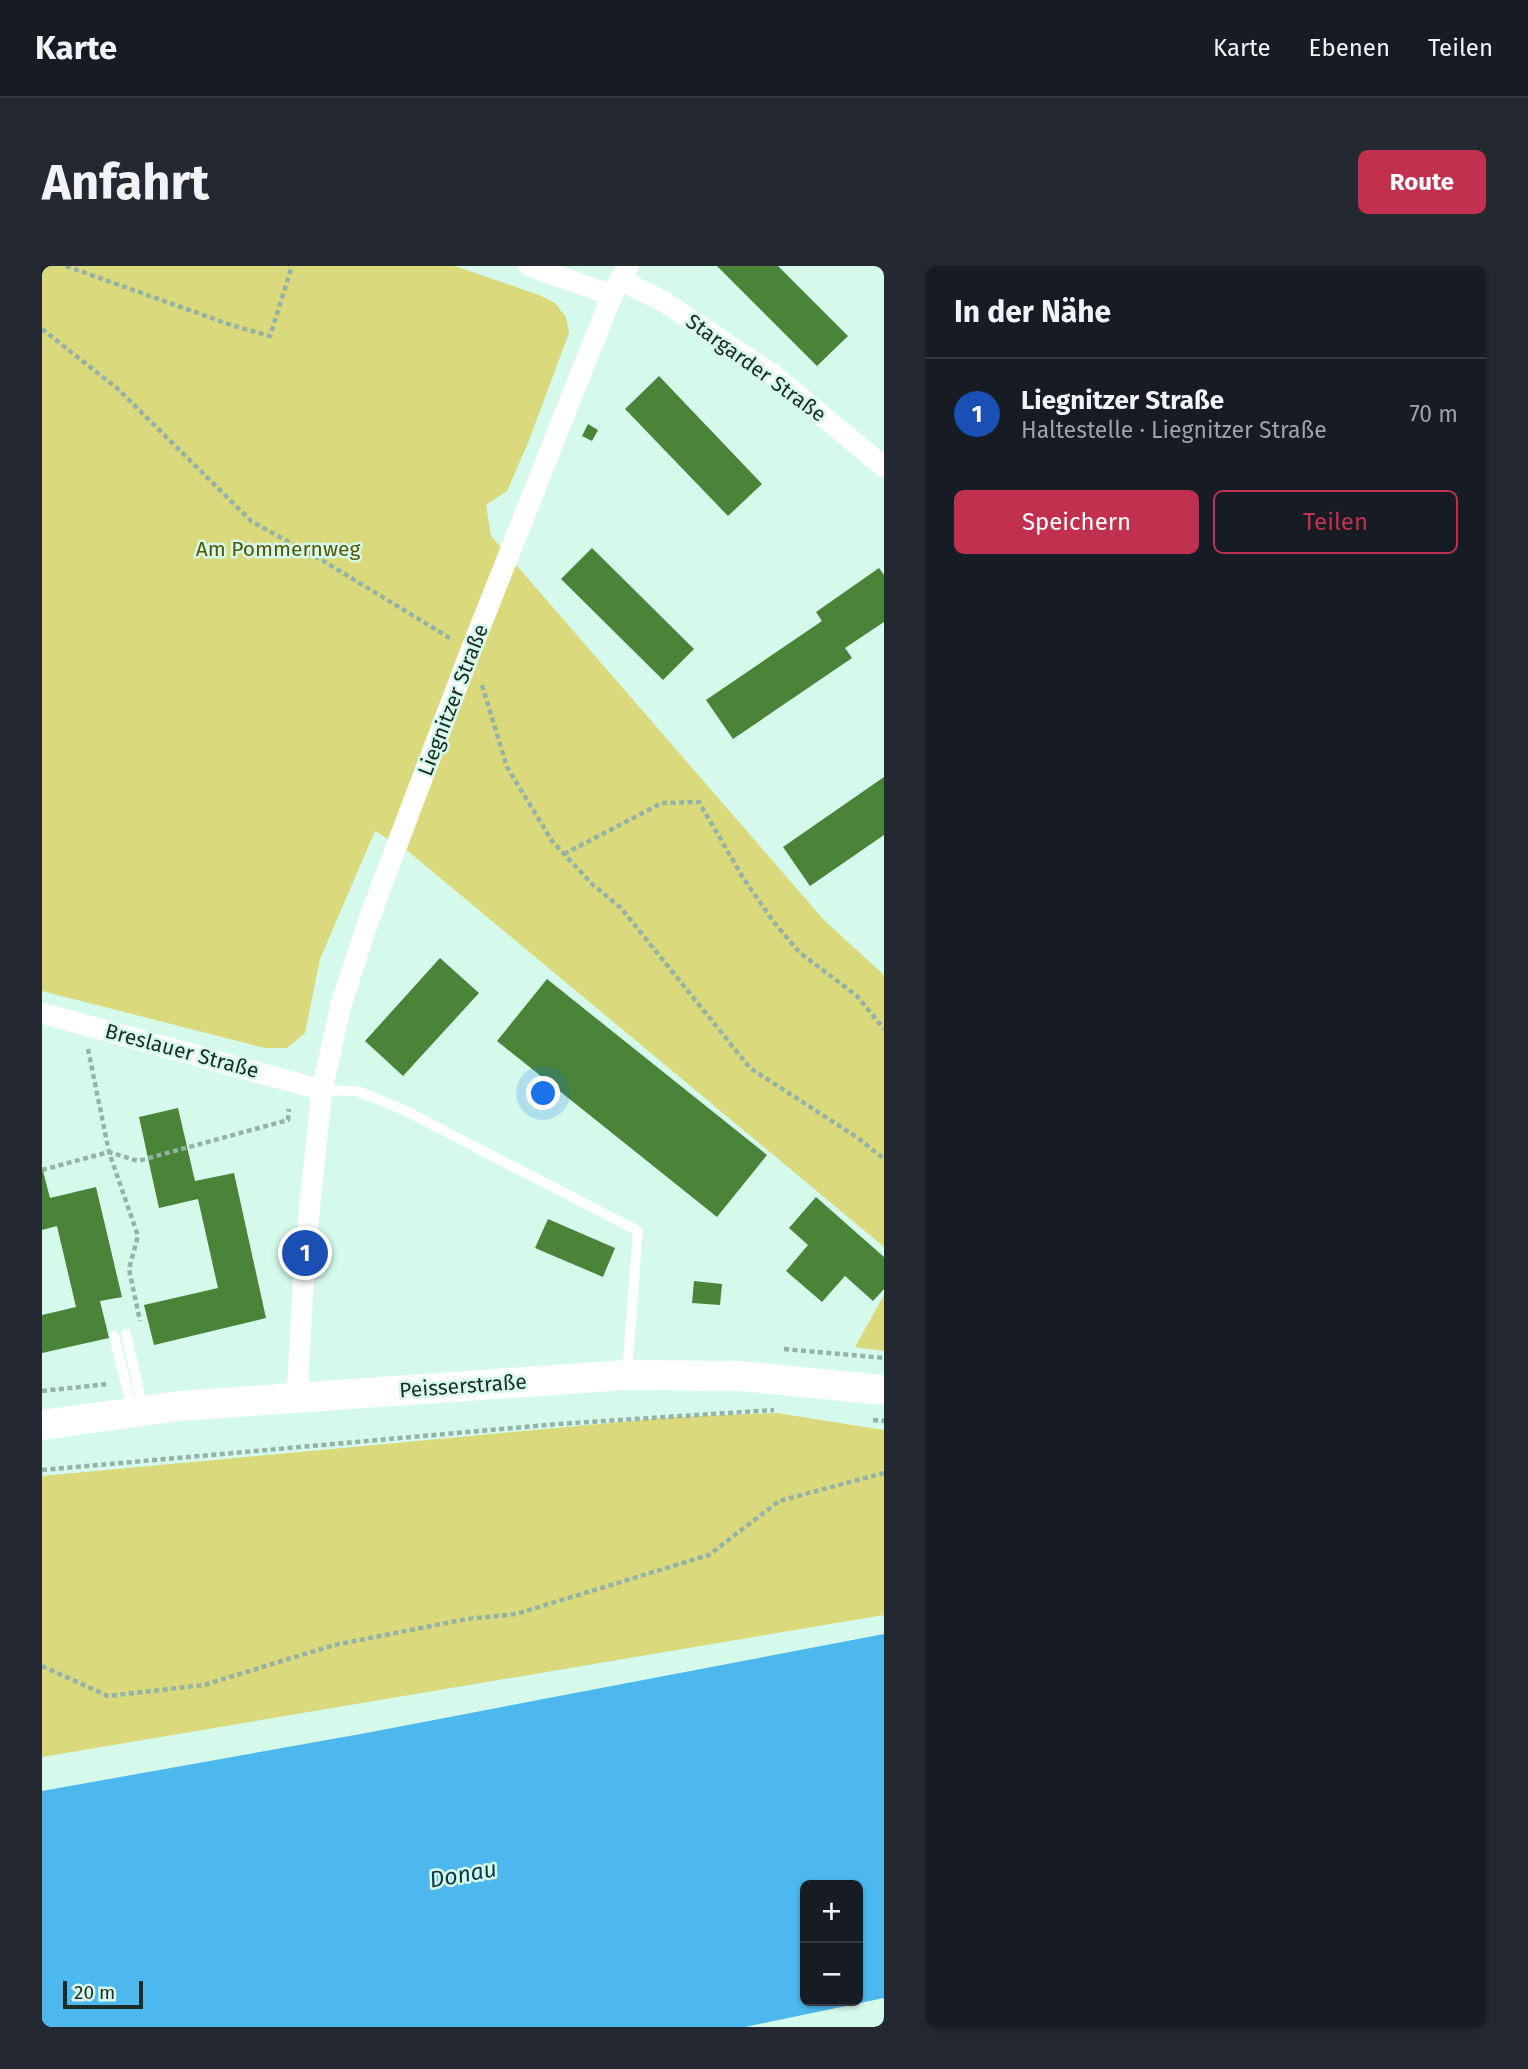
<!DOCTYPE html>
<html lang="de">
<meta charset="utf-8">
<style>
body{margin:0;font-family:"Fira Sans",sans-serif;background:#242831;color:#f1f3f6}
.controls{position:absolute;right:21px;bottom:21px;display:grid;overflow:hidden;border-radius:10px;box-shadow:0 2px 5px #0004}
.controls button{width:63px;height:63px;display:grid;place-items:center;padding:0;border:0;border-bottom:2px solid #363941;background:#171b24;color:#f1f3f6;font:35px sans-serif}
.scale{position:absolute;left:21px;bottom:18px;width:80px;box-sizing:border-box;padding-left:7px;border:4px solid #1e2c27;border-top:0;font-size:19px;line-height:24px;white-space:nowrap;color:#1e2c27;-webkit-text-stroke:5px #d5faec;paint-order:stroke}
.you{position:absolute;left:502px;top:828px;width:24px;height:24px;margin:-18px;border:5px solid #fff;border-radius:50%;background:#1a73e8;box-shadow:0 0 0 10px #1a73e833}
.badge{display:grid;place-items:center;width:46px;height:46px;border-radius:50%;background:#c1314f;color:#fff;font-size:23px;font-weight:700}
.pin{position:absolute;translate:-50% -50%;border:4px solid #fff;box-shadow:0 2px 7px #0006}
.list{margin:0;padding:0;list-style:none}
h2{display:flex;justify-content:space-between;align-items:center;height:91px;margin:0;padding:0 28px;font-size:30px}
h2 small{font-size:23px;font-weight:400;color:#9ea1a6}
.list li{display:grid;grid-template-columns:46px 1fr auto;gap:21px;align-items:center;box-sizing:border-box;height:112px;padding:0 28px;border-top:2px solid #363941}
.list b{display:block;font-size:26px;white-space:nowrap}
.list p{margin:0;font-size:23px;white-space:nowrap;color:#9ea1a6}
.list em{font-size:23px;font-style:normal;color:#9ea1a6}
.actions{display:flex;gap:14px;padding:21px 28px}
.actions a{flex:1;padding:16px 0;border:2px solid #c1314f;border-radius:10px;text-align:center;font-size:24px;color:#c1314f}
.actions .main{background:#c1314f;color:#fff}
.map{position:relative;flex:none;width:842px;height:1761px;overflow:hidden;border-radius:10px}
header{display:flex;align-items:center;gap:42px;box-sizing:border-box;height:98px;padding:0 35px;background:#171b24;border-bottom:2px solid #363941}
header strong{font-size:33px}
nav{display:flex;gap:38px;margin-inline-start:auto;font-size:24px}
.intro{display:flex;align-items:center;justify-content:space-between;box-sizing:border-box;height:168px;padding:0 42px}
h1{margin:0;font-size:49px}
.button{padding:18px 32px;border-radius:10px;background:#c1314f;color:#fff;font-size:24px;font-weight:700}
main{display:flex;gap:42px;padding:0 42px}
aside{flex:1;background:#171b24;border-radius:10px;box-shadow:0 2px 5px #0004}
.map>svg:first-child{display:block}
</style>
<header>
<strong>Karte</strong>
<nav><a>Karte</a><a>Ebenen</a><a>Teilen</a></nav>
</header>
<div class="intro"><h1>Anfahrt</h1><a class="button">Route</a></div>
<main>
<div class="map">
<svg width="842" height="1761" viewBox="0 0 842 1761">
<rect width="100%" height="100%" fill="#d5faec"/>
<path fill="#dad97c" d="M 0,0 L 413,0 L 497,29 L 513,37 L 524,51 L 527,67 L 486,177 L 465,225 L 444,239 L 449,270 L 782,654 L 842,709 L 842,981 L 367,586 L 333,565 L 278,693 L 263,767 L 245,782 L 223,782 L 0,725 Z
M 842,1029 L 842,1085 L 813,1081 Z
M 735,1147 L 842,1164 L 842,1349 L 0,1491 L 0,1210 L 632,1151 Z"/>
<path fill="#4cb8ee" fill-rule="evenodd" d="M 842,1368 L 842,1732 L 703,1761 L 0,1761 L 0,1525 L 324,1467 ZM 763,1619 L 816,1619 L 816,1735 L 763,1735 Z"/>
<path fill="#498439" d="M 675,0 L 736,0 L 806,70 L 775,100 Z
M 617,110 L 720,218 L 686,250 L 583,143 Z
M 546,158 L 556,164 L 550,175 L 540,170 Z
M 550,282 L 652,383 L 621,414 L 519,313 Z
M 837,302 L 842,309 L 842,356 L 803,382 L 810,392 L 691,473 L 664,434 L 780,355 L 774,346 Z
M 842,511 L 842,569 L 768,620 L 741,581 Z
M 398,692 L 437,727 L 361,810 L 323,775 Z
M 505,713 L 725,889 L 675,951 L 455,775 Z
M 136,842 L 153,915 L 192,907 L 224,1052 L 112,1079 L 102,1039 L 176,1022 L 156,933 L 117,942 L 113,924 L 97,851 Z
M 0,901 L 8,932 L 54,921 L 80,1031 L 58,1035 L 67,1072 L 0,1087 L 0,1049 L 34,1041 L 15,960 L 0,964 Z
M 774,931 L 842,991 L 842,1023 L 831,1035 L 803,1010 L 780,1036 L 744,1005 L 766,979 L 747,962 Z
M 506,953 L 573,982 L 561,1011 L 493,982 Z
M 652,1015 L 680,1018 L 678,1039 L 650,1037 Z"/>
<g fill="none" stroke-linecap="round" stroke-linejoin="round">
<path stroke="#96b3a8" stroke-width="4.5" stroke-dasharray="5 3.5" stroke-linecap="butt" d="M 24,0 L 192,60 L 228,70 L 250,0
M 0,63 L 76,123 L 209,255 L 283,296 L 411,374
M 440,419 L 465,501 L 510,575 L 551,619 L 579,642 L 708,802 L 816,872 L 842,893
M 522,588 L 620,537 L 657,536 L 700,610 L 731,655 L 757,686 L 815,730 L 842,763
M 46,783 L 67,886 L 96,970 L 87,1003 L 98,1055
M 0,904 L 67,886 L 96,895 L 246,854 L 247,843
M 742,1083 L 842,1092
M 0,1125 L 66,1118
M 831,1154 L 842,1155
M 0,1204 L 516,1158 L 732,1144
M 0,1400 L 66,1430 L 162,1419 L 292,1379 L 425,1353 L 474,1348 L 667,1289 L 737,1235 L 842,1207"/>
<path stroke="#fff" stroke-width="10" d="M 280,824 L 315,825 L 362,844 L 596,965 L 585,1106
M 84,1068 L 101,1142
M 72,1070 L 91,1146"/>
<path stroke="#fff" stroke-width="21" d="M 487,0 L 570,29
M 578,14 L 621,35 L 734,111 L 842,201
M 0,747 L 280,824
M 255,1131 L 263,987 L 280,824 L 299,739 L 328,650 L 429,384 L 570,29 L 586,0"/>
<path stroke="#fff" stroke-width="30" d="M 0,1159 L 137,1140 L 584,1109 L 699,1110 L 842,1124"/>
</g>
<g text-anchor="middle" stroke-width="5" stroke-linejoin="round" paint-order="stroke">
<g font-size="21" fill="#1e2c27" stroke="#d5faec">
<text transform="translate(714 102) rotate(36)" y="7">Stargarder Straße</text>
<text transform="translate(411 434) rotate(-69)" y="7">Liegnitzer Straße</text>
<text transform="translate(140 785) rotate(15)" y="7">Breslauer Straße</text>
<text transform="translate(421 1120) rotate(-4)" y="7">Peisserstraße</text>
</g>
<g font-size="21" fill="#585605" stroke="#d5faec">
<text x="236" y="290">Am Pommernweg</text>
</g>
<g font-size="23" font-style="italic" fill="#07384d" stroke="#d5faec">
<text transform="translate(421 1608) rotate(-10)" y="8">Donau</text>
</g>
</g>
</svg>
<div class="controls">
<button>+</button>
<button>−</button>
</div>
<div class="scale">20 m</div>
<div class="you"></div>
<div class="pin badge" style="left:263px;top:987px;background:#1a4fb4">1</div>
</div>
<aside>
<h2>In der Nähe<small></small></h2>
<ul class="list">
<li><span class="badge" style="background:#1a4fb4">1</span><div><b>Liegnitzer Straße</b><p>Haltestelle · Liegnitzer Straße</p></div><em>70 m</em></li>
</ul>
<div class="actions"><a class="main">Speichern</a><a>Teilen</a></div>
</aside>
</main>
